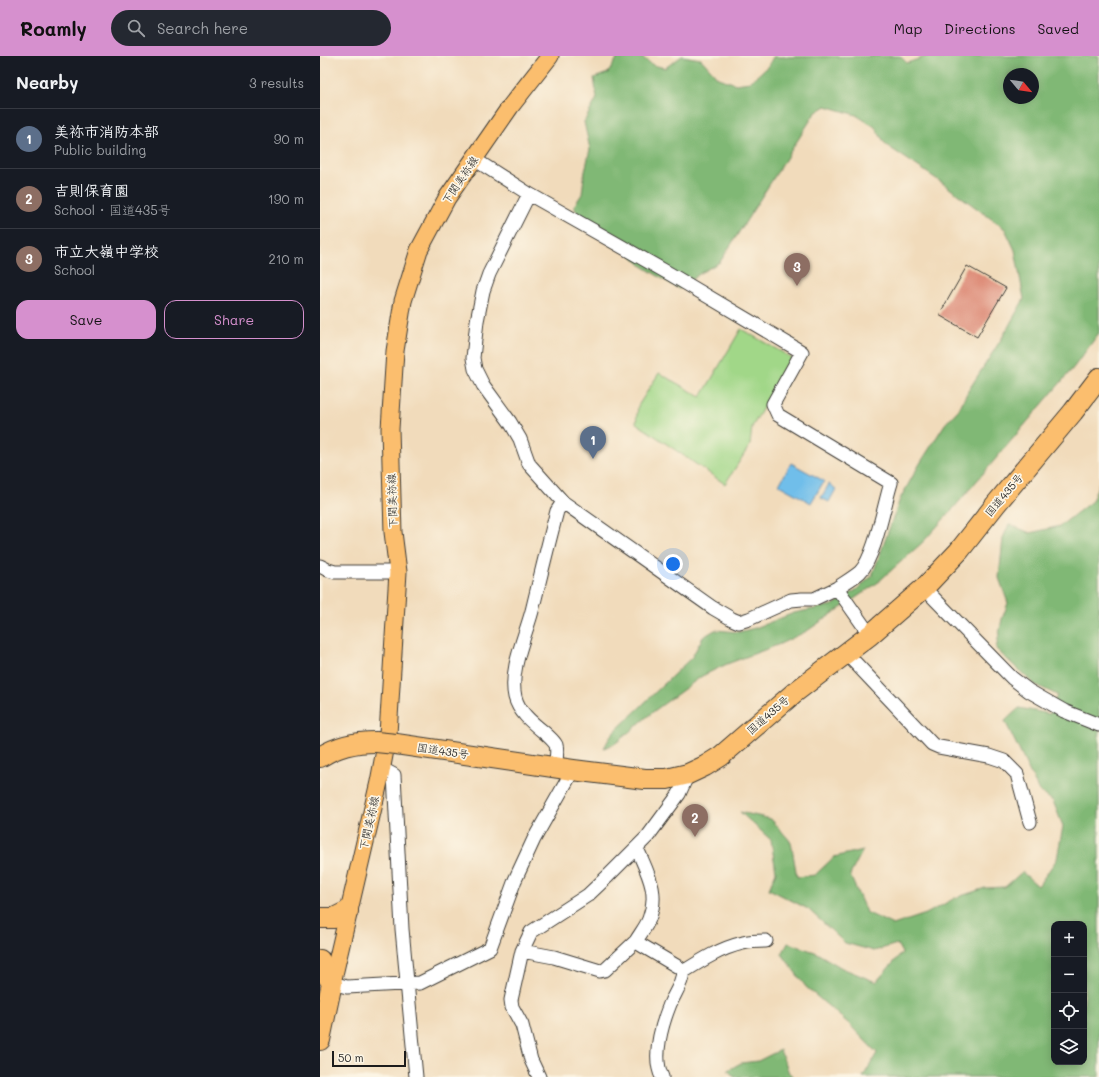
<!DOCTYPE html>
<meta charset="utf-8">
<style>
body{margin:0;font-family:Mali,"Klee One",sans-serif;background:#242831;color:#f1f3f6}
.controls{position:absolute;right:12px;bottom:12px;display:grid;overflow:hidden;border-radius:8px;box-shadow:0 2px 10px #0003}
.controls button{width:36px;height:36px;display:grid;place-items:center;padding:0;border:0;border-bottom:1px solid #363941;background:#171b24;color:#f1f3f6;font:20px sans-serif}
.compass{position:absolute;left:683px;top:12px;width:36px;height:36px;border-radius:50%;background:#171b24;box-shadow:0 2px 10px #0003;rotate:119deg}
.scale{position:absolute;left:12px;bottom:10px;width:74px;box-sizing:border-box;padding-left:4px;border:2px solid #1c1c1c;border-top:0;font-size:11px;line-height:14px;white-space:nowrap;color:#1c1c1c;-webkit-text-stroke:3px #fcf5e5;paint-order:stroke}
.you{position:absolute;left:353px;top:508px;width:14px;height:14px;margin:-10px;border:3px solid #fff;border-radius:50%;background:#1a73e8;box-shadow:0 0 0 6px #1a73e833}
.badge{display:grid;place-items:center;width:26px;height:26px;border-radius:50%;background:#d690ce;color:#fff;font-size:13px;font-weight:700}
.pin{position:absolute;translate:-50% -33px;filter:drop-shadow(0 1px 2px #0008)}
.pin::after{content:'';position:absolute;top:21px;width:14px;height:12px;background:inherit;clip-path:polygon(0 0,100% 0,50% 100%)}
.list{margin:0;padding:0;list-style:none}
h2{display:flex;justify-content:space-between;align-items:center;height:52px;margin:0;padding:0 16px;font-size:17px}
h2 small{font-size:13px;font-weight:400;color:#9ea1a6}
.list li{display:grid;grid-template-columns:26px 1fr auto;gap:12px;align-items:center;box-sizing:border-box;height:60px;padding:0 16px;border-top:1px solid #363941}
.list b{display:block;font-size:15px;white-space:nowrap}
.list p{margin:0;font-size:13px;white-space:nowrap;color:#9ea1a6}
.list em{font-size:13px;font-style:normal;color:#9ea1a6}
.actions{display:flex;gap:8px;padding:12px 16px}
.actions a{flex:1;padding:9px 0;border:1px solid #d690ce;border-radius:12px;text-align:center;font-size:14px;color:#d690ce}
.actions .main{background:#d690ce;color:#111}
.icon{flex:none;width:22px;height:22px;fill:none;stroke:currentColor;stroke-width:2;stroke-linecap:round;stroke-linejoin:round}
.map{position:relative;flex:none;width:779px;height:1021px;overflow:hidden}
header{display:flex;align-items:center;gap:24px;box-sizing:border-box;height:56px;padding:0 20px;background:#d690ce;color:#111}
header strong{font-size:19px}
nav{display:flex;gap:22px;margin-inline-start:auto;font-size:14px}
.search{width:280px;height:36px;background:#242831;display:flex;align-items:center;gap:10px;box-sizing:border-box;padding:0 14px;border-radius:22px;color:#9ea1a6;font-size:15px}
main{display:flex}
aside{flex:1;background:#171b24}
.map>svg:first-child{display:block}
</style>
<header>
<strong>Roamly</strong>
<div class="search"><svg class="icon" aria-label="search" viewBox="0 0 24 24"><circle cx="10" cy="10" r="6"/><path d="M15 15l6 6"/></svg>Search here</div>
<nav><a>Map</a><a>Directions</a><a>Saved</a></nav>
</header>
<main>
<aside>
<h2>Nearby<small>3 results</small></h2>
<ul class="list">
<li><span class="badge" style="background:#5c6f8a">1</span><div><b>美祢市消防本部</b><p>Public building</p></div><em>90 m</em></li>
<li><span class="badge" style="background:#8d6e63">2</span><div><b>吉則保育園</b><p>School · 国道435号</p></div><em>190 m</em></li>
<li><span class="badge" style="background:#8d6e63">3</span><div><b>市立大嶺中学校</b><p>School</p></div><em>210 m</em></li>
</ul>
<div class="actions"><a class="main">Save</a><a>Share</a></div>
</aside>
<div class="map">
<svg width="779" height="1021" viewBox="0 0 779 1021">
<rect width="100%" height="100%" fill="#fcf5e5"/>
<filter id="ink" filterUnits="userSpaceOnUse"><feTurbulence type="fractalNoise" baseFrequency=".025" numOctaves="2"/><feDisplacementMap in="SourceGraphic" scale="8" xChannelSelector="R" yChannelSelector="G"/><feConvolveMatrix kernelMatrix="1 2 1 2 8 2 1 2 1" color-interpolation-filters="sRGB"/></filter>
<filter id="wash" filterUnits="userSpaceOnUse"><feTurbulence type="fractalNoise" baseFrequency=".012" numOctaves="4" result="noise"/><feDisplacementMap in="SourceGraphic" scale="16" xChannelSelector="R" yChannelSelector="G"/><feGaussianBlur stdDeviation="0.9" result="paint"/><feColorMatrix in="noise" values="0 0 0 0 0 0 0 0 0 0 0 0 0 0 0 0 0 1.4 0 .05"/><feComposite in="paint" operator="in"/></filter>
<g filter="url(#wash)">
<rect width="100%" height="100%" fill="#f1dbbb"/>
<path fill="#a1d788" stroke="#5e7a52" d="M 421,273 L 472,302 L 432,371 L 430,389 L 405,428 L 316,367 L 318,350 L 339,317 L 381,341 Z"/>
<path fill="#80b874" stroke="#4e6a48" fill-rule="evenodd" d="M 307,0 L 320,0 L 333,9 L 345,12 L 362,0 L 381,3 L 398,22 L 416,28 L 430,26 L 448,10 L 453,1 L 580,0 L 587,7 L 607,0 L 779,0 L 779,277 L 754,311 L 632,454 L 603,486 L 556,528 L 487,575 L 460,588 L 407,608 L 382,620 L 334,655 L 296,687 L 284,692 L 291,679 L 372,601 L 383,581 L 395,574 L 419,576 L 435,572 L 474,557 L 513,549 L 536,534 L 552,520 L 580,443 L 599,409 L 625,368 L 639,353 L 648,335 L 682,282 L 704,243 L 695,194 L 685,173 L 621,126 L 566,89 L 555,71 L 536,59 L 506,50 L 495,57 L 400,206 L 382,216 L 359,233 L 322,210 L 286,174 L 258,159 L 254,150 L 262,138 L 264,120 L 270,93 L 264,66 L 277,42 L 274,22 L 288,17 L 298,1 ZM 689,18 L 713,18 L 713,42 L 689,42 Z
M 779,427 L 779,1021 L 543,1021 L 557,997 L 528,967 L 486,931 L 462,898 L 468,887 L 495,896 L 522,912 L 556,926 L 582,897 L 577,888 L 554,895 L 525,887 L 488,853 L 449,833 L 456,816 L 451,784 L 420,756 L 451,763 L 471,786 L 477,821 L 495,819 L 514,801 L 543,794 L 530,819 L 546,856 L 573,869 L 606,858 L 635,842 L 665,832 L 685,831 L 702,816 L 718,830 L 737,803 L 743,770 L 733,745 L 719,735 L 685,665 L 699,652 L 730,658 L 737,639 L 714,628 L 676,593 L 682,563 L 688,547 L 679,522 L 683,482 L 689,468 L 710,477 L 740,470 L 772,445 ZM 734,868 L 764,868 L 764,1006 L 734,1006 Z
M 460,994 L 469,1017 L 474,1021 L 414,1021 L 408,1014 L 421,1007 L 438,1005 Z"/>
<path fill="#6fbeea" stroke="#466d83" d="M 471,407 L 504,425 L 491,447 L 459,429 Z
M 509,428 L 516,433 L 509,446 L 501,442 Z"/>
<g id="blocks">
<path fill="#de8d79" d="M 647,210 L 686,232 L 657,281 L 619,259 Z"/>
</g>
</g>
<g filter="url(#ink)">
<use href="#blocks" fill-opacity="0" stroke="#3c3934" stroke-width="1"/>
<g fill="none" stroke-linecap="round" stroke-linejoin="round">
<defs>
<path id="minor" d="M 154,103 L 209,138 L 350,218 L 482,296 L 453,348 L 458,359 L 571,427 C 564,449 555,501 540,516 C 533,522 524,527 517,532
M 209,138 L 169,218 L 163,235 L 157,265 L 153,302 L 155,313 L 163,329 L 190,366 L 200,383 L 209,408 L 243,446 L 393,552 L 412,563 L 419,566 L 429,563 L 471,544 L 482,543 L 494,543 L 517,532 L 550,579
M 0,510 L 8,514 L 15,516 L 78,516
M 604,532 L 692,622 L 709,635 L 744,655 L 779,669
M 526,597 L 612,688 L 619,691 L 669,700 L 684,705 L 697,718 L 710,766
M 235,710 C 236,704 238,696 236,689 C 234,685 229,681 226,678 C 214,668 199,657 195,641 C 189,615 205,581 212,555 C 220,522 228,489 237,455 L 243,446
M 61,712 L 74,719 L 82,873 L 96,1021
M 315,793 L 319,797 C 329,820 339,838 329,863 C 326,871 320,878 316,885 L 321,889 L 360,912 L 363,916 C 362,928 355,937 350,948 C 342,968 332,1001 342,1021
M 202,895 L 234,901 L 280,915 L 285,914 L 316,885
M 363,916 C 382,904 401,892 423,887 C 430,885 439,885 446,885
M 12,927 L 27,931 L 100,927 L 170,892 L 195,824 L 214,783 L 253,714
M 219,1021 L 211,1004 L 202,969 L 192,951 L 191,944 L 202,895 L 211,876 L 268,839 L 288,820 L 328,780 L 359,738 L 368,718"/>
<path id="major" d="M 12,927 L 59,726 L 68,678 L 78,516 L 73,476 L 70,373 L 75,295 L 83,245 L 99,194 L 127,142 L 190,51 L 230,0"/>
<path id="highway" d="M 76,688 L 253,714 L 325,723 L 347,723 L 368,718 L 385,710 L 401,700 L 474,637 L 550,579 L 604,532 L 639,495 L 676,448 L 753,356 L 779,322
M 0,701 C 17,690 35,686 56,686
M 0,862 L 14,862 L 28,855
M 0,904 L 4,915 L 12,927 L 0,984"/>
</defs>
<use href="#minor" stroke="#3c3934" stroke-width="15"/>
<use href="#major" stroke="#3c3934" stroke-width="19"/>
<use href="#highway" stroke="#3c3934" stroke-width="22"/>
<use href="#minor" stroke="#fff" stroke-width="13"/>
<use href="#major" stroke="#fbbe6e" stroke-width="17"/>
<use href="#highway" stroke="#fbbe6e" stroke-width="20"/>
<defs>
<path id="highway-bridge" d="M 56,686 L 76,688"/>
</defs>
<use href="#highway-bridge" stroke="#3c3934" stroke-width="22" stroke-linecap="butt"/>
<use href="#highway-bridge" stroke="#fbbe6e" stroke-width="20"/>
</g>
</g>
<g text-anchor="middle" stroke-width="3.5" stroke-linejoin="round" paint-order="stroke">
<g font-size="11" fill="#1c1c1c" stroke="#fcf5e5">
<text transform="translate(140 124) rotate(-56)" y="4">下関美祢線</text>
<text transform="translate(684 439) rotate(-50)" y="4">国道435号</text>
<text transform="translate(72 445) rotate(-92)" y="4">下関美祢線</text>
<text transform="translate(448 659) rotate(-41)" y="4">国道435号</text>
<text transform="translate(123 695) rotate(8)" y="4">国道435号</text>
<text transform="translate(49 767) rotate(-77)" y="4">下関美祢線</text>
</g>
</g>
</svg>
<div class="controls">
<button>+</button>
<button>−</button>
<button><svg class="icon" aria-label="locate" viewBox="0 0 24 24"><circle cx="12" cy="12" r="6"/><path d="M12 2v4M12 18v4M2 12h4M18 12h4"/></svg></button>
<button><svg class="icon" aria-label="layers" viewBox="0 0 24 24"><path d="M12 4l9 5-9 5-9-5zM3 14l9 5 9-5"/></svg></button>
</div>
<svg class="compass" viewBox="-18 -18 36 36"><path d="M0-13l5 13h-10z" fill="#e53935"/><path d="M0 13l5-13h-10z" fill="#9ea1a6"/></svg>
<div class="scale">50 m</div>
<div class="you"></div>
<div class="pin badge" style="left:273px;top:403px;background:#5c6f8a">1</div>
<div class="pin badge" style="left:375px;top:781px;background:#8d6e63">2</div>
<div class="pin badge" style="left:477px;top:230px;background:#8d6e63">3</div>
</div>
</main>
